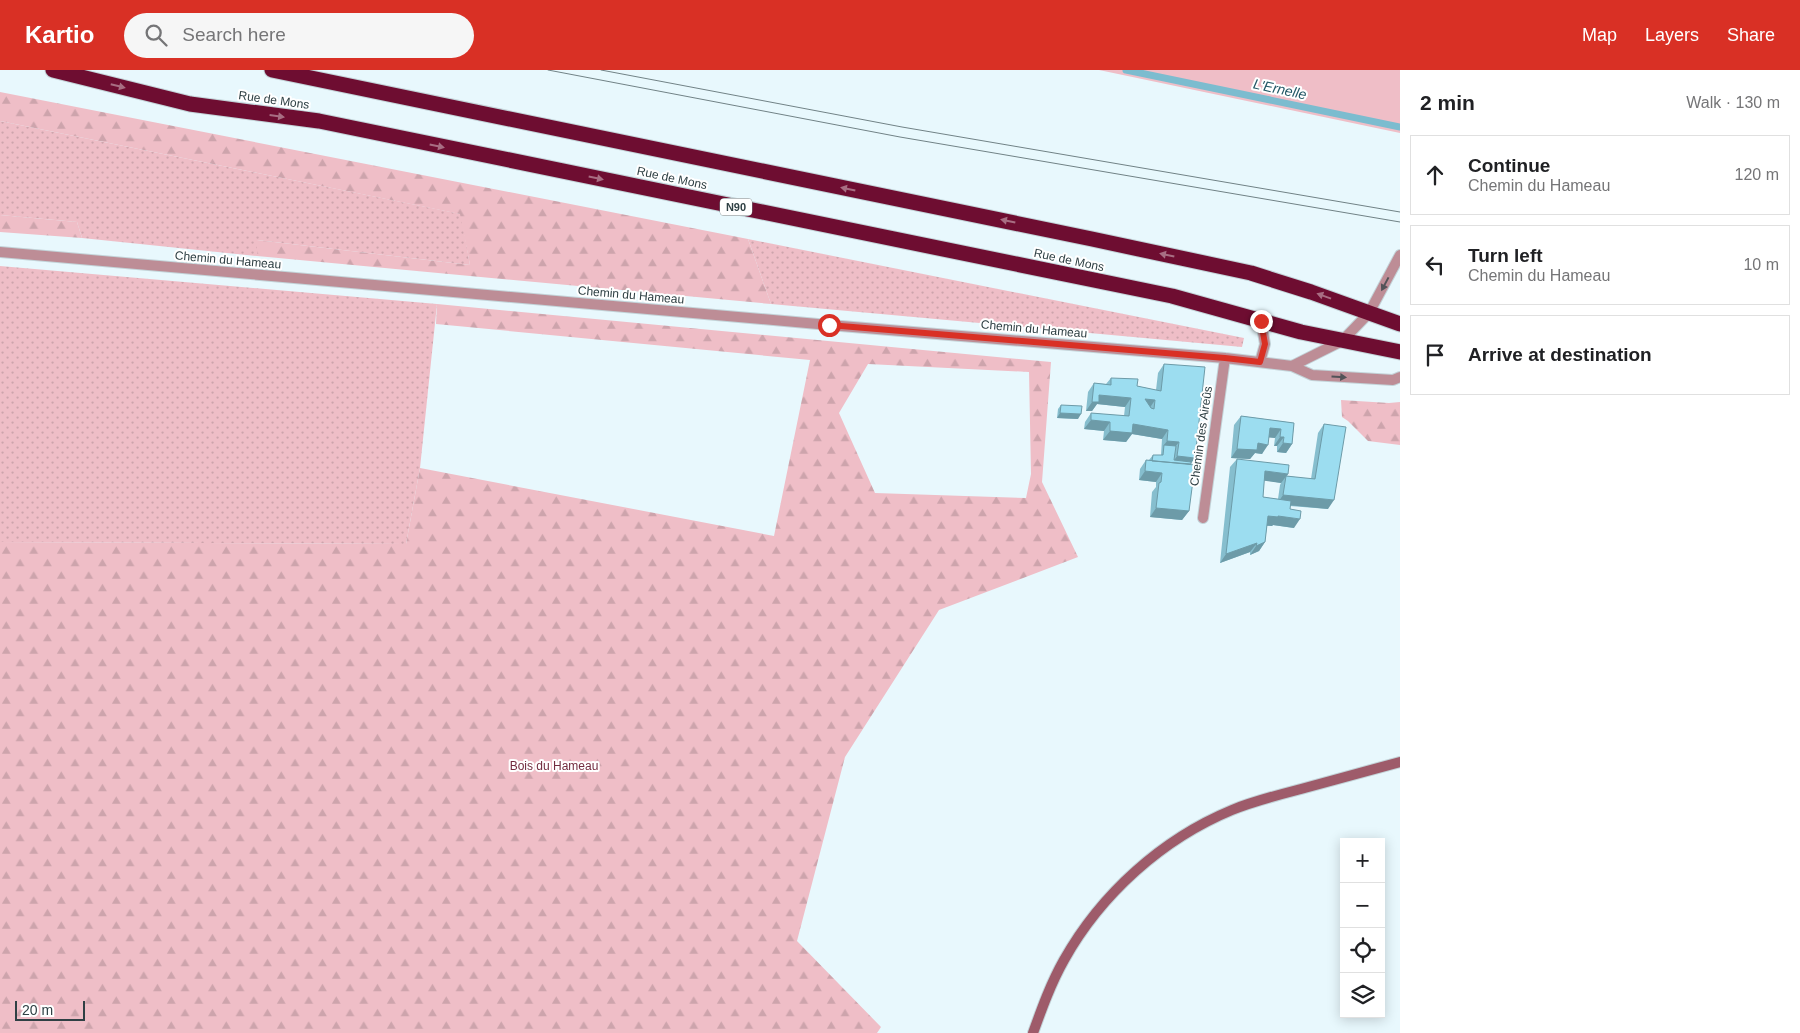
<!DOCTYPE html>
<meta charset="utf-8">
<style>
body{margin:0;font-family:Helvetica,sans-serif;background:#f6f6f6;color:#202124}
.controls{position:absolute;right:15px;bottom:15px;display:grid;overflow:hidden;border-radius:0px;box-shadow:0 2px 12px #0003}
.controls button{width:45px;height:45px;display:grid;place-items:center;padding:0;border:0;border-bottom:1px solid #e0e0e0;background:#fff;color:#202124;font:25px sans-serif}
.scale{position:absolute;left:15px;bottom:12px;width:70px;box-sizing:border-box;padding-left:5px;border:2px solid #2f4044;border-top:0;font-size:14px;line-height:18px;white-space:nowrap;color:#2f4044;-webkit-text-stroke:4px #fff;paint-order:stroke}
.stop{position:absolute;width:15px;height:15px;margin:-11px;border:4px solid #d93025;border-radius:50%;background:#fff}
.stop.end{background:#d93025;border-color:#fff;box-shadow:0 1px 5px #0008}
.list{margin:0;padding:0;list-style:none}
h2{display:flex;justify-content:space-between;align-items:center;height:65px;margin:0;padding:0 20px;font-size:21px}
h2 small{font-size:16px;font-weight:400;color:#757577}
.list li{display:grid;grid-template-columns:32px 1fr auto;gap:15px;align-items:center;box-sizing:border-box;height:80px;margin:0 10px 10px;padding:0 10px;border:1px solid #e0e0e0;border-radius:0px}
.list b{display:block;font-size:19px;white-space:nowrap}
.list p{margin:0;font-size:16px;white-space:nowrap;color:#757577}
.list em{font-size:16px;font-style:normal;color:#757577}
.icon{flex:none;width:28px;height:28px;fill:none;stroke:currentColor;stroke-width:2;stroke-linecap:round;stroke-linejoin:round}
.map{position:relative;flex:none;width:1400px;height:963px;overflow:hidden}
header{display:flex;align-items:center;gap:30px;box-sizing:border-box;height:70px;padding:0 25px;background:#d93025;color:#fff}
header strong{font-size:24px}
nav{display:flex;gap:28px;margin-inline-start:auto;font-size:18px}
.search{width:350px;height:45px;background:#f6f6f6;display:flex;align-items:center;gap:12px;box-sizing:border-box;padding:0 18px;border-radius:28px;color:#757577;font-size:19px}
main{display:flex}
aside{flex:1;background:#fff}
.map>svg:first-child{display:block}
</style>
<header>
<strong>Kartio</strong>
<div class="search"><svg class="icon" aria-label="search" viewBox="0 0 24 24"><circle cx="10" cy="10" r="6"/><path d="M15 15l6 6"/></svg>Search here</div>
<nav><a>Map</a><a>Layers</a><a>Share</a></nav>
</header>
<main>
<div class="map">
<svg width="1400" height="963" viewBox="0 0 1400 963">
<defs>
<pattern id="grass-dots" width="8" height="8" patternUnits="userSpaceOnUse" patternTransform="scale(1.25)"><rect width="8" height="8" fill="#efbec7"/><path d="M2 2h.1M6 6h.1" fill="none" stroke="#cda4ac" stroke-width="1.8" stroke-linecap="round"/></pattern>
<pattern id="forest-firs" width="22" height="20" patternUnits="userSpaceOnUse" patternTransform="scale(1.25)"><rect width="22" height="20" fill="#efbec7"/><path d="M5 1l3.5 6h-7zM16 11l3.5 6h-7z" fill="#cda4ac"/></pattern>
</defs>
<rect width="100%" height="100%" fill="#e8f8fd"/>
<path fill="url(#grass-dots)" d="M 0,51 L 461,144 L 470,195 L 257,170 L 257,186 L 82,168 L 77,152 L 0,145 Z
M 748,169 L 1244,268 L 1242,277 L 771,234 Z
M 0,196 L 437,234 L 420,398 L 406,474 L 0,472 Z"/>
<path fill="url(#forest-firs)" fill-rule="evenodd" d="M 0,22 L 748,169 L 771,234 L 257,186 L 257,170 L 470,195 L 460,144 L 0,51 Z
M 0,145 L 77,152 L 82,168 L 0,162 Z
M 437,234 L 1051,292 L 1042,412 L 1078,487 L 939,540 L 845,687 L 797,871 L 881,957 L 877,963 L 0,963 L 0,472 L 406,474 L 420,398 L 774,466 L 810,290 L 436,254 ZM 868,294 L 1029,302 L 1031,404 L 1026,428 L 875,423 L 839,343 Z
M 1341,330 L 1389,333 L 1400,332 L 1400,375 L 1368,371 L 1348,351 L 1342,347 Z"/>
<path fill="#efbec7" d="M 1099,0 L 1400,0 L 1400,63 Z"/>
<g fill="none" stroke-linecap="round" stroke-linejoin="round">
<path stroke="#7cbccf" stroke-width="7" d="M 1126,0 L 1400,57"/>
<defs>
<path id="street" d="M 0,182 L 829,255 L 1225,288 L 1292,296 L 1312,305 L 1393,310 L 1400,307
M 1260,292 L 1265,274 L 1261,251
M 1292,296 L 1342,271 L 1369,243 L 1400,185
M 1203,448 L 1225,288"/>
<path id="secondary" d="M 1033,963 C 1042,938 1051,913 1064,890 C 1101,824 1162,769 1232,740 C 1254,731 1278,725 1301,719 C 1334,710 1367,701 1400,692"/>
<path id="highway" d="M 53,0 L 190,34 L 319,51 L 1172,226 L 1301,262 L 1400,282
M 272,0 L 1092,169 L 1251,203 L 1311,222 L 1400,254"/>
</defs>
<use href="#street" stroke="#c3d3d8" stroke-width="12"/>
<use href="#secondary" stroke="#c3d3d8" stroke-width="12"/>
<use href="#highway" stroke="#c3d3d8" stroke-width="17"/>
<use href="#street" stroke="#bd8d96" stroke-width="10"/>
<use href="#secondary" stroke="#9e5b6a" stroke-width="10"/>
<use href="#highway" stroke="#6e0d31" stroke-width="15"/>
<path stroke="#718286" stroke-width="1" d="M 548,0 L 900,67 L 1400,152
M 601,0 L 902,57 L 1400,142"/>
</g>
<path fill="#86bece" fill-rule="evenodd" d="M 1164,294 L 1191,394 L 1189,441 L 1182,450 L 1150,447 L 1152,422 L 1156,417 L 1156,412 L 1139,410 L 1140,399 L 1146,390 L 1149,390 L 1153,385 L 1161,385 L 1162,369 L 1132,364 L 1126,372 L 1103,370 L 1104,361 L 1084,359 L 1085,352 L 1091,343 L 1124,346 L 1125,337 L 1097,334 L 1092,341 L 1086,341 L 1088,322 L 1094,313 L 1106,314 L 1111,308 L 1137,316 L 1156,320 L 1158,303 Z
M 1061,335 L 1078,349 L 1057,348 L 1058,339 Z
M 1241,346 L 1294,353 L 1292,374 L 1286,383 L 1277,382 L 1277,376 L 1274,376 L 1275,368 L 1269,367 L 1262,384 L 1255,383 L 1250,389 L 1231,388 L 1234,355 Z
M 1324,354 L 1328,439 L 1290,436 L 1290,439 L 1294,458 L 1273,455 L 1272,456 L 1267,456 L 1265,472 L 1259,481 L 1250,485 L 1250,482 L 1220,493 L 1230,397 L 1237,389 L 1288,404 L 1287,406 L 1311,409 L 1318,363 ZM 1264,410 L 1281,413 L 1280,415 L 1278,429 L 1263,427 Z"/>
<path fill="#6d9ba8" d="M 1099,325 L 1131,328 L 1125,337 L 1097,334 L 1092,341 L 1086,341 L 1092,332 Z
M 1145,329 L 1155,330 L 1149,339 Z
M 1060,343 L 1081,344 L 1078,349 L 1057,348 Z
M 1091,350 L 1110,352 L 1104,361 L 1084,359 Z
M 1133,354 L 1168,360 L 1162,369 L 1132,364 L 1126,372 L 1103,370 L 1110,361 Z
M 1270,358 L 1281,359 L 1275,368 L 1264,367 Z
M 1280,367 L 1284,367 L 1277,376 L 1274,376 Z
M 1167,371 L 1179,372 L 1172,381 L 1164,375 Z
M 1258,373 L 1268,375 L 1262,384 L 1255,383 L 1250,389 L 1231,388 L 1237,379 Z
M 1283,373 L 1292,374 L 1286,383 L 1277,382 Z
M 1177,386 L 1195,388 L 1189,396 L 1171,395 Z
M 1145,401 L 1162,403 L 1156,412 L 1139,410 Z
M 1265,401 L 1288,404 L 1281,413 L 1259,410 Z
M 1283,425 L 1334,430 L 1328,439 L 1277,434 Z
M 1156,438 L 1189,441 L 1182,450 L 1150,447 Z
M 1268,446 L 1278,446 L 1300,449 L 1294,458 L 1273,455 L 1272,456 L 1262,455 Z
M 1265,472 L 1259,481 L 1250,485 L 1256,476 Z
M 1257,473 L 1250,482 L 1220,493 L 1226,484 Z"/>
<path fill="#9cddf0" stroke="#6d9ba8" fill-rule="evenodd" d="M 1164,294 L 1205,297 L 1195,388 L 1177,386 L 1179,372 L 1167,371 L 1168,360 L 1133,354 L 1132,363 L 1110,361 L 1110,352 L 1091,350 L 1091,343 L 1129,346 L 1131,328 L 1099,325 L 1099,332 L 1092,332 L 1094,313 L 1111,315 L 1111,308 L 1138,309 L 1137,316 L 1161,321 ZM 1145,329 L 1155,330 L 1154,339 L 1151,338 Z
M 1061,335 L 1082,336 L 1081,344 L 1060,343 Z
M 1241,346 L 1294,353 L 1292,374 L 1283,373 L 1284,367 L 1280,367 L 1281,359 L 1270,358 L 1268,375 L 1258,373 L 1257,380 L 1237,379 Z
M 1324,354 L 1346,357 L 1334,430 L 1283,425 L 1286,406 L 1315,409 Z
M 1164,375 L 1176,376 L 1174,390 L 1191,392 L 1191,394 L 1152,391 L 1153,385 L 1163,385 Z
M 1237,389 L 1289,395 L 1288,404 L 1265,401 L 1263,427 L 1291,431 L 1290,439 L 1301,441 L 1300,449 L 1278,446 L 1278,447 L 1268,446 L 1265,472 L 1256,476 L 1257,473 L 1226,484 Z
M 1146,390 L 1195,395 L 1189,441 L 1156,438 L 1159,413 L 1161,412 L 1162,403 L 1145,401 Z"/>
<defs><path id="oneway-solid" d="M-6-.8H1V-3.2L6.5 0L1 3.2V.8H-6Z" transform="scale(1.25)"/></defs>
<g fill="#a86e83">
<use href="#oneway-solid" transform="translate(118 16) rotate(14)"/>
<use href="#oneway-solid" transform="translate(277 46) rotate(8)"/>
<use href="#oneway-solid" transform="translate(437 76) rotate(12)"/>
<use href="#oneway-solid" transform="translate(596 108) rotate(12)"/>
<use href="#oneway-solid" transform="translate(848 119) rotate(-168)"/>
<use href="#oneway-solid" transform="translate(1008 151) rotate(-168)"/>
<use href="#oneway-solid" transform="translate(1167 185) rotate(-168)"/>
<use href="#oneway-solid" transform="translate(1324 226) rotate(-160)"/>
</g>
<g fill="#525358">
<use href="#oneway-solid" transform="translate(1385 214) rotate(118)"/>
<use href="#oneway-solid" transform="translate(1339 307) rotate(4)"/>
</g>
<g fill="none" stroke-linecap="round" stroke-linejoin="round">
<path stroke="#d93025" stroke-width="6" d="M 829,255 L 1225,288 L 1260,292 L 1265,274 L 1261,251"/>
</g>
<g text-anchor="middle" stroke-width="4" stroke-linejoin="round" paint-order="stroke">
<rect fill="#fff" stroke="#6d797c" stroke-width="1" x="720" y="128.5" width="32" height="17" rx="4"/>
<g font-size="11" font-weight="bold" fill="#2f4044">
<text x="736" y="141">N90</text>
</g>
<g font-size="12" fill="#2f4044" stroke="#fff">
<text transform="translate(274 30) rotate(8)" y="4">Rue de Mons</text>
<text transform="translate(672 108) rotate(12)" y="4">Rue de Mons</text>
<text transform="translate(228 190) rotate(5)" y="4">Chemin du Hameau</text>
<text transform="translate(1069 190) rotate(12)" y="4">Rue de Mons</text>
<text transform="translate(631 225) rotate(5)" y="4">Chemin du Hameau</text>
<text transform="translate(1034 259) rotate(5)" y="4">Chemin du Hameau</text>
<text transform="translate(1201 366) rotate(-82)" y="4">Chemin des Aireûs</text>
</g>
<g font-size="12" fill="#722c3f" stroke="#fff">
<text x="554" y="700">Bois du Hameau</text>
</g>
<g font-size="14" font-style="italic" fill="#235866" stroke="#fff">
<text transform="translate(1280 19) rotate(12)" y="5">L'Ernelle</text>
</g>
</g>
</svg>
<div class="controls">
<button>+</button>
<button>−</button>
<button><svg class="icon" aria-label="locate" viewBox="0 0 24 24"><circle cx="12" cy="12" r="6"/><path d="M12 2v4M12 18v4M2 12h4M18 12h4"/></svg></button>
<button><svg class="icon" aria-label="layers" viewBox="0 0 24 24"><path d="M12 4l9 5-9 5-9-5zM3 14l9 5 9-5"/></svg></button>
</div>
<div class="scale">20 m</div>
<div class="stop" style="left:829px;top:255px"></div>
<div class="stop end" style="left:1261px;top:251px"></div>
</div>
<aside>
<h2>2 min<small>Walk · 130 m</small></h2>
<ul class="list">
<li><svg class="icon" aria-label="ahead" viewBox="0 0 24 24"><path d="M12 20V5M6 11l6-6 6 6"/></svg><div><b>Continue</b><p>Chemin du Hameau</p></div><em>120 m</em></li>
<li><svg class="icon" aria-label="left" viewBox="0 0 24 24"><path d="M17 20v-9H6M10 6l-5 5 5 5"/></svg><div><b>Turn left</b><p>Chemin du Hameau</p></div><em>10 m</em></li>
<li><svg class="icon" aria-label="arrive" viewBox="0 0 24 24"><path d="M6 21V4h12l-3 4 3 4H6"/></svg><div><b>Arrive at destination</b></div></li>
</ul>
</aside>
</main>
